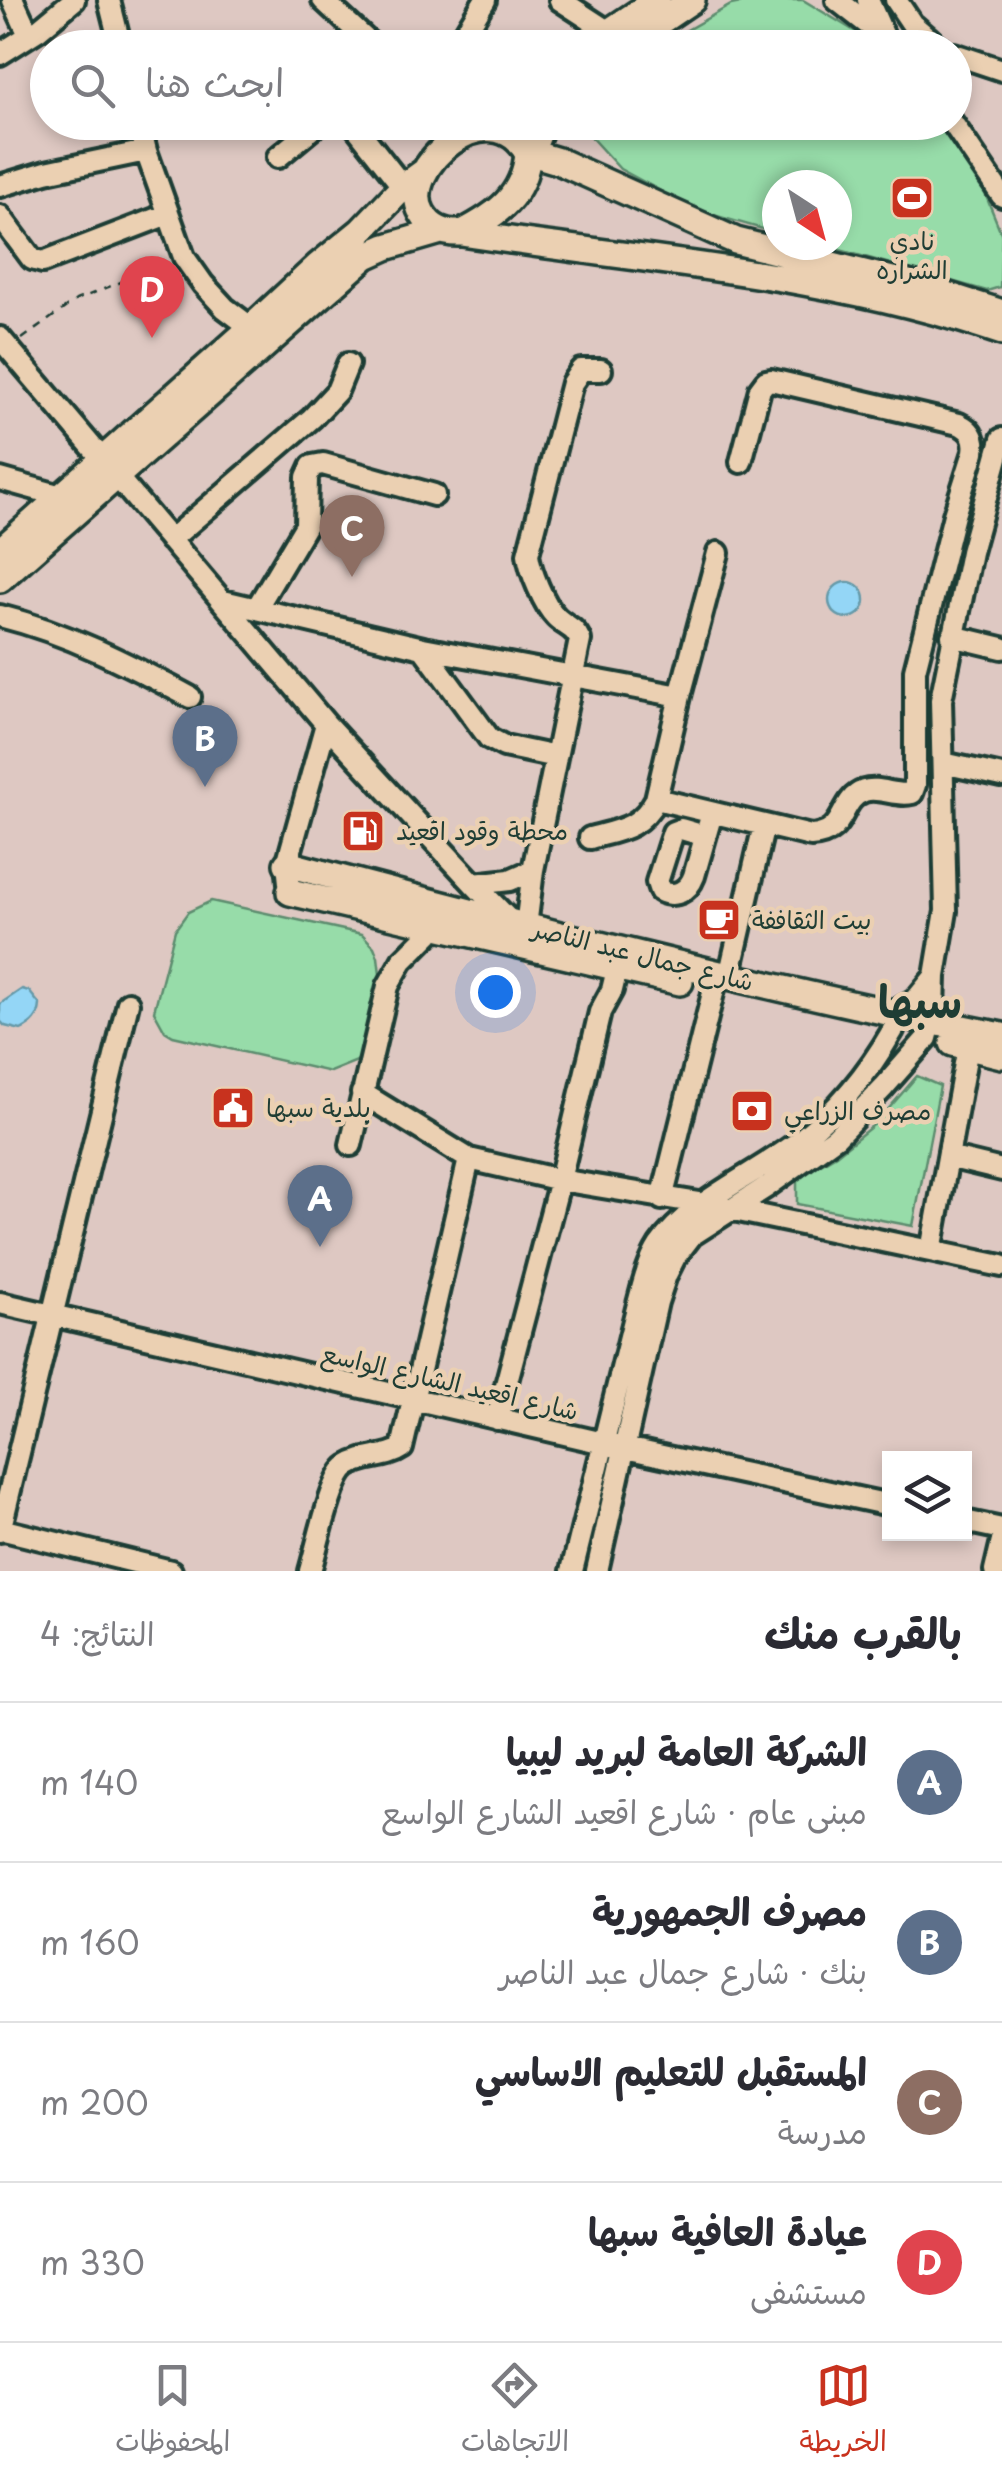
<!DOCTYPE html>
<html lang="ar">
<meta charset="utf-8">
<style>
body{margin:0;font-family:"Playpen Sans","Playpen Sans Arabic",sans-serif;background:#f2f2f3;color:#2b2b33;direction:rtl}
.controls{position:absolute;right:30px;bottom:30px;display:grid;overflow:hidden;border-radius:0px;box-shadow:0 5px 15px #0003}
.controls button{width:90px;height:90px;display:grid;place-items:center;padding:0;border:0;border-bottom:2px solid #e1e1e2;background:#fff;color:#2b2b33;font:50px sans-serif}
.compass{position:absolute;left:762px;top:170px;width:90px;height:90px;border-radius:50%;background:#fff;box-shadow:0 5px 15px #0003;rotate:144deg}
.you{position:absolute;left:495px;top:992px;width:35px;height:35px;margin:-25px;border:8px solid #fff;border-radius:50%;background:#1a73e8;box-shadow:0 0 0 15px #1a73e833}
.badge{display:grid;place-items:center;width:65px;height:65px;border-radius:50%;background:#c8321e;color:#fff;font-size:32px;font-weight:700}
.pin{position:absolute;translate:-50% -82px;filter:drop-shadow(0 2px 5px #0008)}
.pin::after{content:'';position:absolute;top:52px;width:35px;height:30px;background:inherit;clip-path:polygon(0 0,100% 0,50% 100%)}
.list{margin:0;padding:0;list-style:none}
h2{display:flex;justify-content:space-between;align-items:center;height:130px;margin:0;padding:0 40px;font-size:42px}
h2 small{font-size:32px;font-weight:400;color:#7c7c81}
.list li{display:grid;grid-template-columns:65px 1fr auto;gap:30px;align-items:center;box-sizing:border-box;height:160px;padding:0 40px;border-top:2px solid #e1e1e2}
.list b{display:block;font-size:38px;white-space:nowrap}
.list p{margin:0;font-size:32px;white-space:nowrap;color:#7c7c81}
.list em{font-size:32px;font-style:normal;color:#7c7c81}
.icon{flex:none;width:55px;height:55px;fill:none;stroke:currentColor;stroke-width:2;stroke-linecap:round;stroke-linejoin:round}
.map{position:relative;flex:none;width:1002px;height:1571px;overflow:hidden;direction:ltr}
.search{position:absolute;background:#fff;box-shadow:0 5px 15px #0003;left:30px;right:30px;top:30px;height:110px;display:flex;align-items:center;gap:25px;box-sizing:border-box;padding:0 35px;border-radius:55px;color:#7c7c81;font-size:38px}
.sheet{height:770px;background:#fff}
nav{display:flex;justify-content:space-around;align-items:center;box-sizing:border-box;height:140px;border-top:2px solid #e1e1e2;background:#fff;font-size:28px;color:#7c7c81}
nav a{display:grid;justify-items:center;gap:5px}
nav .on{color:#c8321e}
.map>svg:first-child{display:block}
</style>
<div class="map">
<svg width="1002" height="1571" viewBox="0 0 1002 1571">
<rect width="100%" height="100%" fill="#dec8c2"/>
<filter id="ink" filterUnits="userSpaceOnUse"><feTurbulence type="fractalNoise" baseFrequency=".01" numOctaves="2"/><feDisplacementMap in="SourceGraphic" scale="20" xChannelSelector="R" yChannelSelector="G"/><feConvolveMatrix kernelMatrix="1 2 1 2 8 2 1 2 1" color-interpolation-filters="sRGB"/></filter>
<g filter="url(#ink)">
<path fill="#97dca9" stroke="#5b8c6e" stroke-width="2.5" d="M 755,0 L 803,0 L 871,41 L 876,47 L 657,47 L 731,5 Z
M 578,123 L 936,123 L 977,174 L 1002,235 L 1000,287 L 987,291 L 822,245 L 837,245 L 837,185 L 777,185 L 777,233 L 696,210 L 620,169 Z
M 211,901 L 362,934 L 374,947 L 378,957 L 381,982 L 367,1045 L 357,1061 L 330,1072 L 173,1036 L 165,1031 L 154,1011 L 175,930 L 188,912 Z
M 917,1076 L 940,1086 L 913,1226 L 797,1204 L 797,1178 L 836,1155 L 877,1122 Z"/>
<path fill="#94d6f6" stroke="#6599a8" stroke-width="2.5" d="M829 600a18 18 0 1 1 36 0a18 18 0 1 1-36 0Z
M 22,989 L 29,991 L 40,1005 C 39,1018 33,1024 21,1030 L 5,1026 L 0,1021 L 0,1004 Z"/>
<g fill="none" stroke-linecap="round" stroke-linejoin="round">
<defs>
<path id="minor" d="M 13,0 L 29,35
M 109,0 L 121,48
M 323,0 L 375,48
M 560,0 L 609,32
M 837,0 L 883,36 L 893,48
M 868,0 L 883,34
M 896,0 L 912,24 L 940,48
M 456,48 L 485,0
M 0,54 L 38,30 L 74,0
M 954,54 L 1002,70
M 139,122 L 146,151 L 184,257 L 203,284 L 225,308 L 261,335
M 352,122 L 403,187
M 952,122 L 1002,196
M 278,157 L 320,122
M 0,186 L 46,172 L 146,151
M 0,216 L 32,259 L 43,262 L 168,214
M 0,338 L 326,724 L 474,884 L 512,923
M 0,479 L 61,496
M 170,540 L 312,418 L 337,391 L 348,364
M 718,553 L 680,696 L 656,799 L 811,836 C 848,834 838,800 864,791 C 879,786 896,797 912,793 L 915,785 L 915,670 L 954,515 L 974,452 C 976,438 972,430 959,424 L 771,380 L 766,381 L 760,389 L 741,462
M 223,601 L 423,648 L 489,738 L 504,746 L 556,757
M 256,609 L 306,525 L 307,477 L 312,466 L 323,464 L 434,495
M 0,616 C 68,633 128,664 190,697
M 952,636 L 1002,648
M 423,648 L 680,696
M 943,763 L 1002,776
M 705,836 L 681,829 L 673,832 L 657,882 L 660,891 C 675,898 688,892 694,876 L 712,813
M 590,838 C 619,830 640,829 656,799
M 474,884 L 510,880 L 533,870
M 290,892 L 287,864 L 326,724
M 526,927 L 533,870 L 580,640 C 575,627 565,626 556,617 C 544,605 530,571 528,554 L 572,383 L 581,370 L 601,370
M 729,977 L 764,825
M 892,1014 L 917,998 L 935,976
M 362,1093 L 469,1159 L 560,1180 L 705,1204 L 1002,1266
M 351,1145 L 388,986 L 402,961 L 429,934 L 434,924
M 948,1157 L 1002,1170
M 662,1199 L 714,989
M 931,1251 L 968,1047
M 0,1303 L 625,1448 L 890,1505
M 497,1419 L 560,1180 L 600,1012 L 612,990 L 621,953
M 964,1521 L 1002,1529
M 0,1529 L 171,1571
M 0,1531 L 128,1003
M 310,1571 C 317,1548 331,1477 348,1466 C 365,1455 386,1459 402,1448 L 469,1159
M 572,1571 L 638,1304 C 643,1285 648,1263 659,1246 C 689,1202 757,1174 799,1141 C 838,1110 869,1072 893,1030
M 597,1571 L 657,1302 L 666,1275 L 675,1257 L 692,1235 L 768,1186 L 836,1137 L 884,1087 L 927,1038 L 934,1011 L 935,976 L 946,911 L 941,700 L 971,552 L 1002,439
M 995,1571 L 1002,1541"/>
<path id="major" d="M 585,48 L 657,0
M 621,48 L 692,0
M 527,151 L 534,145 L 543,122
M 528,154 L 538,155 L 558,161 L 736,241 L 924,288 L 1002,313
M 462,233 C 497,215 524,196 528,154 C 491,87 397,169 422,213 C 431,229 445,234 462,233 C 642,261 828,272 1002,332
M 0,551 L 251,328 L 318,266 L 361,231 L 403,187 L 425,171
M 0,579 L 366,256 L 386,247 L 441,231
M 287,864 C 524,927 762,988 1002,1036
M 290,892 L 680,982
M 953,1043 L 1002,1055"/>
</defs>
<use href="#minor" stroke="#1f3d34" stroke-width="28"/>
<use href="#major" stroke="#1f3d34" stroke-width="32"/>
<path stroke="#1f3d34" stroke-width="2.5" stroke-dasharray="8 8" stroke-linecap="butt" d="M 22,339 L 76,300 L 169,263"/>
<use href="#minor" stroke="#ebd0b2" stroke-width="20"/>
<use href="#major" stroke="#ebd0b2" stroke-width="25"/>
</g>
</g>
<defs>
<symbol id="stadium-square" viewBox="-11 -11 22 22"><rect x="-9" y="-9" width="18" height="18" rx="4" fill="#c8321e" stroke="#ebd0b2"/><path d="M0-5a6.5 5 0 1 0 0 10a6.5 5 0 1 0 0-10ZM-3.5-1.8h7v3.6h-7Z" fill="#fff"/></symbol>
<symbol id="fuel-square" viewBox="-11 -11 22 22"><rect x="-9" y="-9" width="18" height="18" rx="4" fill="#c8321e" stroke="#ebd0b2"/><path d="M-5.5-6h7V0h2V4h1.3V-2.5L3-4.5l.8-.8L6-3V5H2.5V1h-1V6h-7ZM-4.2-4.7v3.2H.2V-4.7Z" fill="#fff"/></symbol>
<symbol id="cafe-square" viewBox="-11 -11 22 22"><rect x="-9" y="-9" width="18" height="18" rx="4" fill="#c8321e" stroke="#ebd0b2"/><path d="M-5.5-4.5H6V0H3Q3 3.5 0 3.5H-2.5Q-5.5 3.5-5.5 0ZM3-3.2v2h1.7v-2ZM-6 4.5H4V6H-6Z" fill="#fff"/></symbol>
<symbol id="civic-square" viewBox="-11 -11 22 22"><rect x="-9" y="-9" width="18" height="18" rx="4" fill="#c8321e" stroke="#ebd0b2"/><path d="M-.6-6.5H3V-4.5H.6V-3L4-1V1h2V6H-6V1h2V-1L-.6-3ZM-1.2 2.5V6h2.4V2.5Z" fill="#fff"/></symbol>
<symbol id="bank-square" viewBox="-11 -11 22 22"><rect x="-9" y="-9" width="18" height="18" rx="4" fill="#c8321e" stroke="#ebd0b2"/><path d="M-6-4H6V4H-6ZM0-2.3a2.3 2.3 0 1 0 0 4.6a2.3 2.3 0 1 0 0-4.6Z" fill="#fff"/></symbol>
</defs>
<g fill-rule="evenodd">
<use href="#stadium-square" x="887" y="173" width="50" height="50"/>
<use href="#fuel-square" x="338" y="806" width="50" height="50"/>
<use href="#cafe-square" x="694" y="895" width="50" height="50"/>
<use href="#civic-square" x="208" y="1083" width="50" height="50"/>
<use href="#bank-square" x="727" y="1086" width="50" height="50"/>
</g>
<g text-anchor="middle" stroke-width="9" stroke-linejoin="round" paint-order="stroke">
<g font-size="25" fill="#1f3d34" stroke="#ebd0b2" text-anchor="start">
<text x="912" y="250" text-anchor="middle">نادي<tspan x="912" dy="29">الشراره</tspan></text>
<text x="396" y="840">محطة وقود اقعيد</text>
<text x="752" y="929">بيت الثقاففة</text>
<text x="266" y="1117">بلدية سبها</text>
<text x="784" y="1120">مصرف الزراعي</text>
</g>
<g font-size="25" fill="#1f3d34" stroke="#ebd0b2">
<text transform="translate(643 955) rotate(14)" y="9">شارع جمال عبد الناصر</text>
<text transform="translate(450 1382) rotate(13)" y="9">شارع اقعيد الشارع الواسع</text>
</g>
<g font-size="45" font-weight="bold" fill="#1f3d34" stroke="#ebd0b2">
<text x="920" y="1018">سبها</text>
</g>
</g>
</svg>
<div class="controls">
<button><svg class="icon" aria-label="layers" viewBox="0 0 24 24"><path d="M12 4l9 5-9 5-9-5zM3 14l9 5 9-5"/></svg></button>
</div>
<svg class="compass" viewBox="-18 -18 36 36"><path d="M0-13l5 13h-10z" fill="#e53935"/><path d="M0 13l5-13h-10z" fill="#7c7c81"/></svg>
<div class="you"></div>
<div class="pin badge" style="left:320px;top:1247px;background:#5c6f8a">A</div>
<div class="pin badge" style="left:205px;top:787px;background:#5c6f8a">B</div>
<div class="pin badge" style="left:352px;top:577px;background:#8d6e63">C</div>
<div class="pin badge" style="left:152px;top:338px;background:#e0444e">D</div>
<div class="search"><svg class="icon" aria-label="search" viewBox="0 0 24 24"><circle cx="10" cy="10" r="6"/><path d="M15 15l6 6"/></svg>ابحث هنا</div>
</div>
<section class="sheet">
<h2>بالقرب منك<small>النتائج: 4</small></h2>
<ul class="list">
<li><span class="badge" style="background:#5c6f8a">A</span><div><b>الشركة العامة لبريد ليبيا</b><p>مبنى عام · شارع اقعيد الشارع الواسع</p></div><em>140 m</em></li>
<li><span class="badge" style="background:#5c6f8a">B</span><div><b>مصرف الجمهورية</b><p>بنك · شارع جمال عبد الناصر</p></div><em>160 m</em></li>
<li><span class="badge" style="background:#8d6e63">C</span><div><b>المستقبل للتعليم الاساسي</b><p>مدرسة</p></div><em>200 m</em></li>
<li><span class="badge" style="background:#e0444e">D</span><div><b>عيادة العافية سبها</b><p>مستشفى</p></div><em>330 m</em></li>
</ul>
</section>
<nav>
<a class="on"><svg class="icon" aria-label="map" viewBox="0 0 24 24"><path d="M3 6l6-2 6 2 6-2v14l-6 2-6-2-6 2zM9 4v14M15 6v14"/></svg>الخريطة</a>
<a><svg class="icon" aria-label="directions" viewBox="0 0 24 24"><path d="M12 3l9 9-9 9-9-9zM9 14v-3h6M13 9l2 2-2 2"/></svg>الاتجاهات</a>
<a><svg class="icon" aria-label="saved" viewBox="0 0 24 24"><path d="M7 4h10v16l-5-4-5 4z"/></svg>المحفوظات</a>
</nav>
